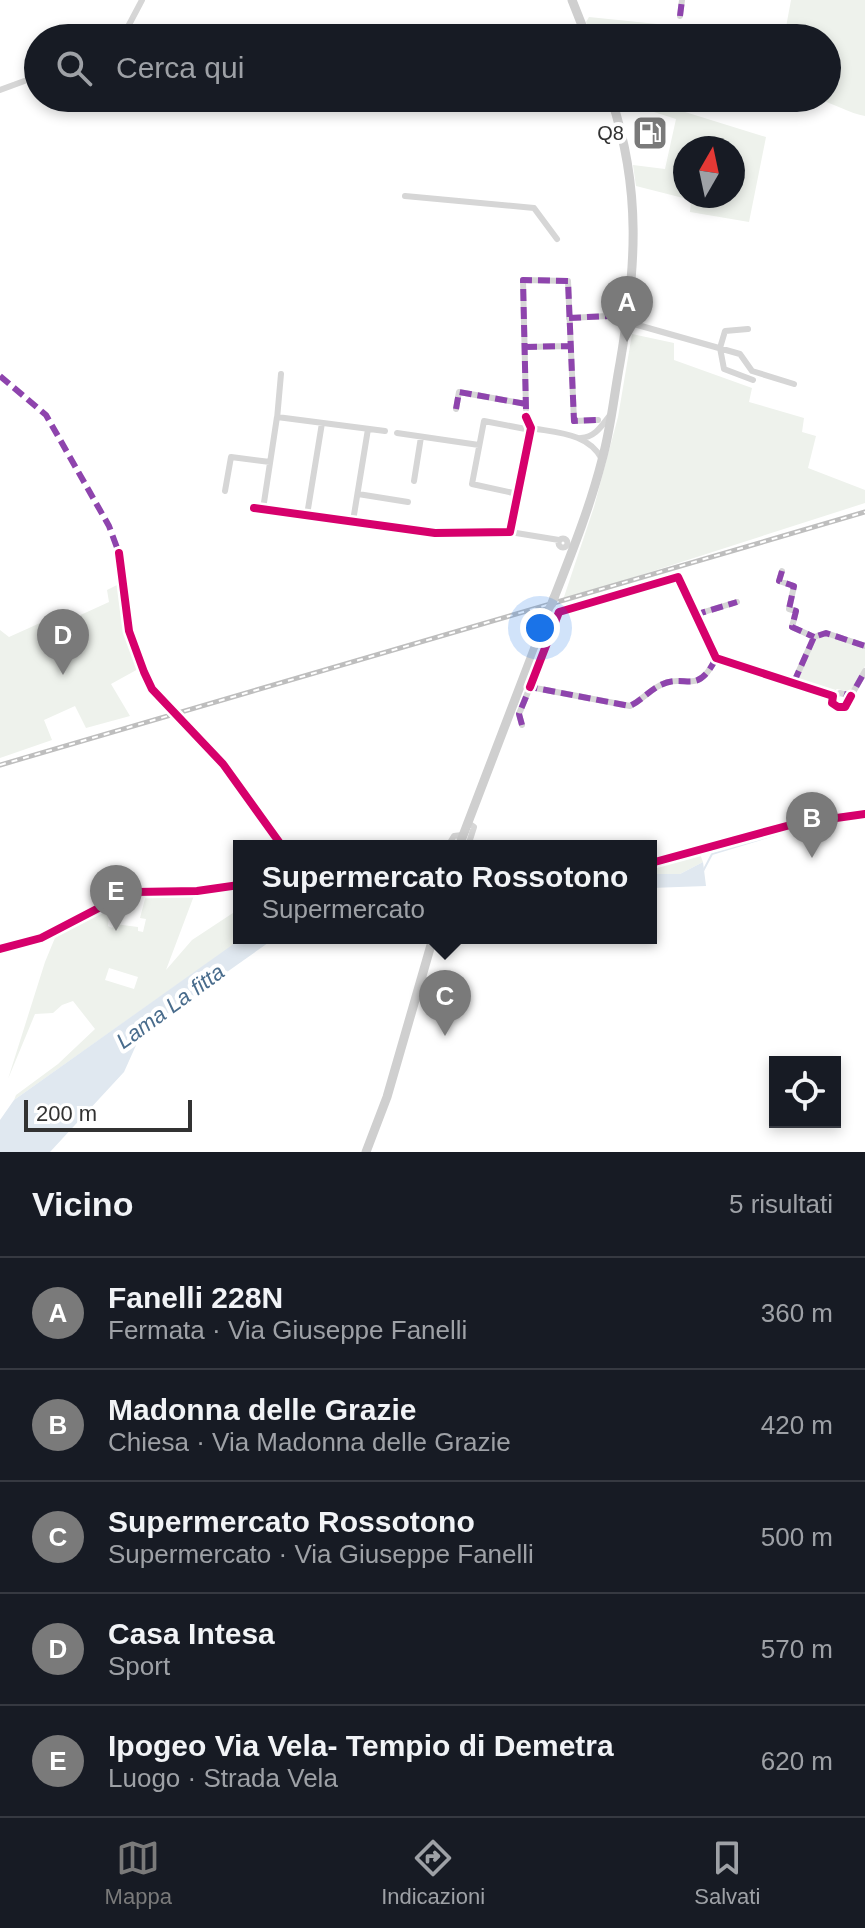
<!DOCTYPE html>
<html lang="it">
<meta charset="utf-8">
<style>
body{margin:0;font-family:Arial,sans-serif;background:#242831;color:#f1f3f6}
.controls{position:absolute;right:24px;bottom:24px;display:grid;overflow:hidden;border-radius:0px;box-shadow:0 4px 12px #0003}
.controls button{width:72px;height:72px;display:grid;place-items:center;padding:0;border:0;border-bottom:2px solid #363941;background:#171b24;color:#f1f3f6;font:40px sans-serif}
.compass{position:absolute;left:673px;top:136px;width:72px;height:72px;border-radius:50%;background:#171b24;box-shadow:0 4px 12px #0003;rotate:9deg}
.scale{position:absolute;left:24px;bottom:20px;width:168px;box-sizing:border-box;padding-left:8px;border:4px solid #323232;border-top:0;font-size:22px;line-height:28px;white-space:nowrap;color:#323232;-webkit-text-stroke:6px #fff;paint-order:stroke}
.you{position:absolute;left:540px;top:628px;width:28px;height:28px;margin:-20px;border:6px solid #fff;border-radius:50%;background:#1a73e8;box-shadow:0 0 0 12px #1a73e833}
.badge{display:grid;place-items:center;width:52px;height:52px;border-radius:50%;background:#7a7a7a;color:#fff;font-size:26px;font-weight:700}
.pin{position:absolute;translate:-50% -66px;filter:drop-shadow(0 2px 4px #0008)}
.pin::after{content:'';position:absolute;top:42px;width:28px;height:24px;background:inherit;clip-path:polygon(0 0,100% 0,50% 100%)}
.popup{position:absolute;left:233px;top:840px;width:424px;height:104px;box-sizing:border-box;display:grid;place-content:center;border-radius:0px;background:#171b24;filter:drop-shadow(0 2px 6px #0005);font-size:26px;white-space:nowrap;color:#9ea1a6}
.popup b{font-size:30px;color:#f1f3f6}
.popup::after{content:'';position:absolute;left:50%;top:100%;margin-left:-16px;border:16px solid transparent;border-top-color:#171b24}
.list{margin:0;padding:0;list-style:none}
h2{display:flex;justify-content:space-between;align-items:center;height:104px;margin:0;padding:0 32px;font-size:34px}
h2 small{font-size:26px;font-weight:400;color:#9ea1a6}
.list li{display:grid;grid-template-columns:52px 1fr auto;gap:24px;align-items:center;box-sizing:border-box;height:112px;padding:0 32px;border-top:2px solid #363941}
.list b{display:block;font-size:30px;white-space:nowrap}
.list p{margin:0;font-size:26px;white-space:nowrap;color:#9ea1a6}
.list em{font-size:26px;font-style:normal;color:#9ea1a6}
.icon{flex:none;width:44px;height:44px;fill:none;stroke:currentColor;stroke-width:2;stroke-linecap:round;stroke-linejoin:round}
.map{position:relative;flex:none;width:865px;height:1152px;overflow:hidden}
.search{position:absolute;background:#171b24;box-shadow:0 4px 12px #0003;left:24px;right:24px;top:24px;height:88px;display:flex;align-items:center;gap:20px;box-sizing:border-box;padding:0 28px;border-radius:44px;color:#9ea1a6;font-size:30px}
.sheet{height:664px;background:#171b24}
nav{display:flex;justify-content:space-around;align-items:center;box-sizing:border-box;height:112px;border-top:2px solid #363941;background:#171b24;font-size:22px;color:#9ea1a6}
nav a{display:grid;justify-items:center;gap:4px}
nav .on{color:#7a7a7a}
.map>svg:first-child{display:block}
</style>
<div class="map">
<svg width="865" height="1152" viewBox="0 0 865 1152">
<rect width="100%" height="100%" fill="#fff"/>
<path fill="#eef2ec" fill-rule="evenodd" d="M 791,0 L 865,0 L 865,116 C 851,114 831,102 814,98 L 827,98 L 827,38 L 784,38 Z
M 589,17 L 667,25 L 683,28 L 682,38 L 593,38 L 586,22 Z
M 618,98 L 670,98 L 669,107 L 766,137 L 749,222 L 690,212 L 691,200 L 636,186 L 633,165 L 665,169 L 676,119 L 635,106 L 622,109 ZM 685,148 L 733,148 L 733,196 L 685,196 Z
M 632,334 L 674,343 L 674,360 L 752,388 L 749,402 L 804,418 L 802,432 L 816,436 L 808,468 L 865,490 L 865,503 L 563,600 L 594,507 L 618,417 Z
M 121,583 L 128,631 L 140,668 L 111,684 L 130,716 L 86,728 L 75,706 L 44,720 L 52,740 L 0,758 L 0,630 L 9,637 L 49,619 L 52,628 L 109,602 L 107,590 Z
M 826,634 L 865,648 L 865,666 L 851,692 L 837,689 L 833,692 L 797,681 L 816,640 Z
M 700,854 L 703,862 L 680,874 L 651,874 L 651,866 Z
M 195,893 L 166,970 L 192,940 L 239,909 L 239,938 L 243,938 L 14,1100 L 16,1095 L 58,1064 L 95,1029 L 73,1001 L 62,1005 L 53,1013 L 35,1014 L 8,1079 L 45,962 L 57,933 L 115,901 L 114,917 L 109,916 L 108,926 L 112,928 L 115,924 L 138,927 L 138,931 L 143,932 L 146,919 L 140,918 L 146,895 ZM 109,968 L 138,977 L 134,989 L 105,980 Z"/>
<path fill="#e0e8f0" d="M 703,862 L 706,886 L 651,888 L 651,874 L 680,874 Z
M 242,938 L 275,938 L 142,1032 L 124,1072 L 50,1152 L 0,1152 L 0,1120 L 14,1100 Z"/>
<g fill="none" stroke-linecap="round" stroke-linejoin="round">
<path stroke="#e0e8f0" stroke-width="2" d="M 702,873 L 712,854 L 794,829 L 836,821"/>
<path stroke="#d6d6d6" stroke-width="6" d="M 680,16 L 682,0
M 122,38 L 142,0
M 0,90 L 38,76
M 405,196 L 534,208 L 557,239
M 569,318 L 628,315
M 627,322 L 740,354 L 752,371 L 794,384
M 748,329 L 725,331 L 720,348 L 724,369 L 753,380
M 525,347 L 571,346
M 456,409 L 459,392 L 526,404
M 526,409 L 523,280 L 568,281 L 574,421 L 598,420
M 277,419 L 281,374
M 531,428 C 558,433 588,433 602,459
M 397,433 L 479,445
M 581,438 C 596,437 602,425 611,414
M 414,481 L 421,437
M 225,491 L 231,457 L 270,462
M 358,494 L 408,502
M 518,494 L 472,484 L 484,421 L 531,430
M 254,508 L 435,533 L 510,532 L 531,428 L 526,417
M 263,509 L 277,417 L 385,431
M 307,515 L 322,423
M 353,521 L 368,429
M 510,532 L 559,540
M558.5 543a4.5 4.5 0 1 1 9 0a4.5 4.5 0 1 1-9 0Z
M 119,553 L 129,631 L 144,672 L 152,689 L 223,764 L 282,846
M 782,571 L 779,581 L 794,586 L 789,609 L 796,611 L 792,627 L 814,637
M 694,615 L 737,602
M 794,682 L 814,637 L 826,633 L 865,646
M 530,687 L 559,612 L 678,577 L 716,658 L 833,696 L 832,703 L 838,707 L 845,707 L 851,696
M 833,696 L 840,693 L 851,696 L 865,671
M 522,725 L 519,714 L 530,687 L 630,706 C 640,701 647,693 657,687 C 685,670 696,699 716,658
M 467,822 L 474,827 L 468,846
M 448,846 L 454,836 L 462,835
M 651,863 L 794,824 L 865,814
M 0,949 L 41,938 L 116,899 L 135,892 L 197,891 L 239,885"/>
<path stroke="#cfcfcf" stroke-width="9" d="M 572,0 L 587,38
M 554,598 C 572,552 590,507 602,460 C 611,428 614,395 620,363 C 636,270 642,190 611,98
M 459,846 L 550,608
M 366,1152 L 387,1097 L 433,938"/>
<defs>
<path id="rail" d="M 0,765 L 865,512"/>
</defs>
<use href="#rail" stroke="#bebebe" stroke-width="5"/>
<use href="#rail" stroke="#fff" stroke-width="2" stroke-dasharray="6" stroke-linecap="butt"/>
<path stroke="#cfcfcf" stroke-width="9" d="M 550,608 L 554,598"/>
<path stroke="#8e44ad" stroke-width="6" stroke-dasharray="12 6" stroke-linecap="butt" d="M 680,16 L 682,0
M 569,318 L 628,315
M 525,347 L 571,346
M 0,376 L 46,415 L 109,526 L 119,553
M 456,409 L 459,392 L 526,404
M 526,409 L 523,280 L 568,281 L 574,421 L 598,420
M 782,571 L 779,581 L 794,586 L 789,609 L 796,611 L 792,627 L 814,637
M 694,615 L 737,602
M 794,682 L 814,637 L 826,633 L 865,646
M 844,694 L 851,696 L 865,671
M 522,725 L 519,714 L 530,687 L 630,706 C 640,701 647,693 657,687 C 685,670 696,699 716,658"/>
<defs>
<path id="cycleway" d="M 254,508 L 435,533 L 510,532 L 531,428 L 526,417
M 119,553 L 129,631 L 144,672 L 152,689 L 223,764 L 282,846
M 530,687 L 559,612 L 678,577 L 716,658 L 833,696 L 832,703 L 838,707 L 845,707 L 851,696
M 651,863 L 794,824 L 865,814
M 0,949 L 41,938 L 116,899 L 135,892 L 197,891 L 239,885"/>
</defs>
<use href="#cycleway" stroke="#fff" stroke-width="13"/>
<use href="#cycleway" stroke="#d6006c" stroke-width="8"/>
</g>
<defs>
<symbol id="fuel-square" viewBox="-11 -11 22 22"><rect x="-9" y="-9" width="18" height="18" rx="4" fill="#7a7a7a" stroke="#fff"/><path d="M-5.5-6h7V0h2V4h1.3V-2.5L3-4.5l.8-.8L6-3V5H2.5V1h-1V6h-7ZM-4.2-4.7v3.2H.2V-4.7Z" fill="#fff"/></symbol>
</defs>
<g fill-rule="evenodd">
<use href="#fuel-square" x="630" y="113" width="40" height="40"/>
</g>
<g text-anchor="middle" stroke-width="8" stroke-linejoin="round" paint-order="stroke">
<g font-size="20" fill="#323232" stroke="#fff" text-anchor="end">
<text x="624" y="140">Q8</text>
</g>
<g font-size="22" font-style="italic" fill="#496c8c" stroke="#fff">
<text transform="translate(170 1006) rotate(-36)" y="8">Lama La fitta</text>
</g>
</g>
</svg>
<div class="controls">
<button><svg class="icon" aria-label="locate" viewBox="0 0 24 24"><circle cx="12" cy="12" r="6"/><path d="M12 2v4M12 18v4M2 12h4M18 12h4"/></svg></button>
</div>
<svg class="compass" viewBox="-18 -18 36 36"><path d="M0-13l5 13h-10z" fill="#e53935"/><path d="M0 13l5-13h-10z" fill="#9ea1a6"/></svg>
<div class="scale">200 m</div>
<div class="you"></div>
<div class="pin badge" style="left:627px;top:342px">A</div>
<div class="pin badge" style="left:812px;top:858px">B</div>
<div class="pin badge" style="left:445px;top:1036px">C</div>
<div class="popup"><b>Supermercato Rossotono</b>Supermercato</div>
<div class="pin badge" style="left:63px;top:675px">D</div>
<div class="pin badge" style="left:116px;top:931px">E</div>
<div class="search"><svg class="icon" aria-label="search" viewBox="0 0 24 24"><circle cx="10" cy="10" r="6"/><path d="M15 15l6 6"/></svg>Cerca qui</div>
</div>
<section class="sheet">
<h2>Vicino<small>5 risultati</small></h2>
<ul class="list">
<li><span class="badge">A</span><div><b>Fanelli 228N</b><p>Fermata · Via Giuseppe Fanelli</p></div><em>360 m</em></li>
<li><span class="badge">B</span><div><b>Madonna delle Grazie</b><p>Chiesa · Via Madonna delle Grazie</p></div><em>420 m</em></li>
<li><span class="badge">C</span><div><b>Supermercato Rossotono</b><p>Supermercato · Via Giuseppe Fanelli</p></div><em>500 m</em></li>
<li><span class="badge">D</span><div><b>Casa Intesa</b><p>Sport</p></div><em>570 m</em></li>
<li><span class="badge">E</span><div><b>Ipogeo Via Vela- Tempio di Demetra</b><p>Luogo · Strada Vela</p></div><em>620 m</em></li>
</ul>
</section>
<nav>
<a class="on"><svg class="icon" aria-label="map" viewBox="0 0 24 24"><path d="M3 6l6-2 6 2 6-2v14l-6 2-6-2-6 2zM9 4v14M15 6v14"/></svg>Mappa</a>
<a><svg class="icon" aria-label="directions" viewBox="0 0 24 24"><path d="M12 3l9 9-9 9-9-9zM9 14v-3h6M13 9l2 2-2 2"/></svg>Indicazioni</a>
<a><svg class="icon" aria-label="saved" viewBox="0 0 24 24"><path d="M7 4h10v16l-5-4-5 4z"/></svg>Salvati</a>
</nav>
